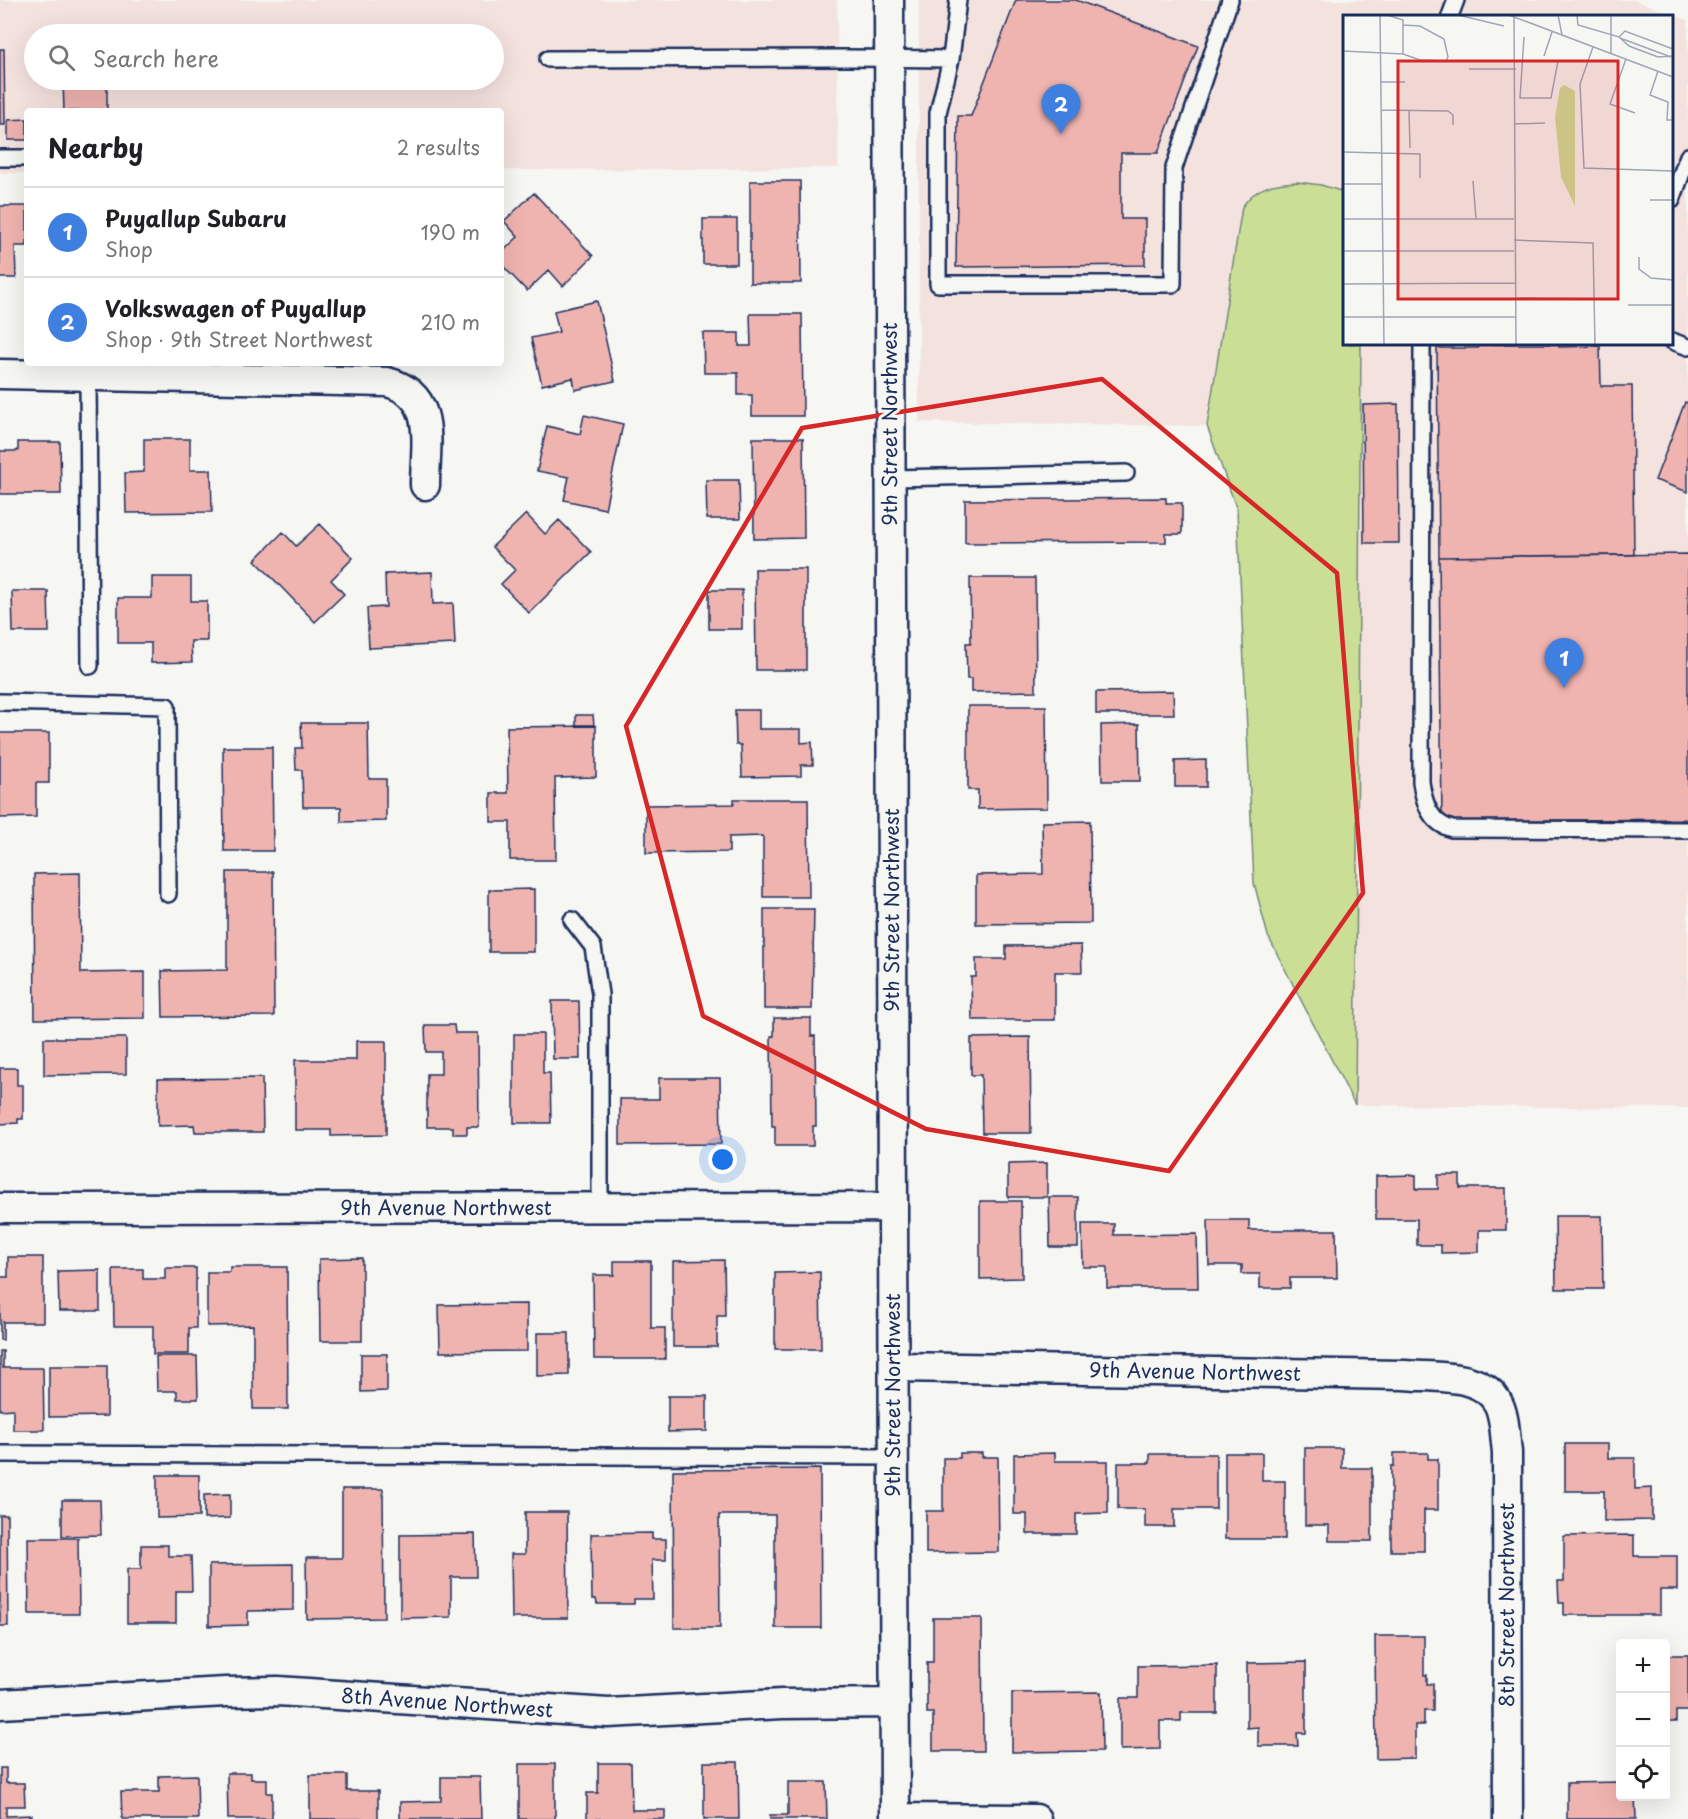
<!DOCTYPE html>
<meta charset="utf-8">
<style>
body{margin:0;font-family:"Playpen Sans",sans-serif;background:#f6f6f6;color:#202124}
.controls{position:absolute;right:18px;bottom:18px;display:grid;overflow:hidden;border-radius:6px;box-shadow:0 6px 24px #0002}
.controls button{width:54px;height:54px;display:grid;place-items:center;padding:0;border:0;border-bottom:2px solid #e0e0e0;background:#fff;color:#202124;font:30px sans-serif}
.you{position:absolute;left:723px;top:1160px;width:21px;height:21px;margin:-15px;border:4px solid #fff;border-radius:50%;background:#1a73e8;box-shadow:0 0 0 9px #1a73e833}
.badge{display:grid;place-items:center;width:39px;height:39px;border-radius:50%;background:#b45309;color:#fff;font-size:20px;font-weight:700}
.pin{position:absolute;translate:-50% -50px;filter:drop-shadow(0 2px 3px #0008)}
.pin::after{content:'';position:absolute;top:32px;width:21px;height:18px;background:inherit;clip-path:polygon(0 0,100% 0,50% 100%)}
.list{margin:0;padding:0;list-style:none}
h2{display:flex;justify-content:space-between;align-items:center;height:78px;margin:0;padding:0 24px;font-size:26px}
h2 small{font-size:20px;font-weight:400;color:#757577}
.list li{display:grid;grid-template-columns:39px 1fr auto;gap:18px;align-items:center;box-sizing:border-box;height:90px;padding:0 24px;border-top:2px solid #e0e0e0}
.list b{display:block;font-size:22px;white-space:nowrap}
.list p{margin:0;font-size:20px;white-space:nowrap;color:#757577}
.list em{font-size:20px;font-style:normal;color:#757577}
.icon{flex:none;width:33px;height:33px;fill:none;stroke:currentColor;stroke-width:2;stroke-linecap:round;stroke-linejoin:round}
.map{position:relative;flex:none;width:1688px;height:1819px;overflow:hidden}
.search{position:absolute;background:#fff;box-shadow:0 6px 24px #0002;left:24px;top:24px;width:480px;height:66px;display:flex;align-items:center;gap:15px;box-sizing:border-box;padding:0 21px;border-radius:33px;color:#757577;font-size:22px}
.panel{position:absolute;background:#fff;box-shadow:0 6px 24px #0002;left:24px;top:108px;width:480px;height:258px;border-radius:6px}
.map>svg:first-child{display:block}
</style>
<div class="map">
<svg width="1688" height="1819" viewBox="0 0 1688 1819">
<rect width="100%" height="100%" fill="#f6f6f2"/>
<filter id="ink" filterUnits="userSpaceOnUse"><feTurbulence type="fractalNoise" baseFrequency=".0167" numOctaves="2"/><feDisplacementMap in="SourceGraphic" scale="12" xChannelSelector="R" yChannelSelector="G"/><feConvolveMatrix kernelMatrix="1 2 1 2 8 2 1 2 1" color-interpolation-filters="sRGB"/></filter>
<g filter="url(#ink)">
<path fill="#f4e2de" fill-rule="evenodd" d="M 0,0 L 837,0 L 838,168 L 501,170 L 501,111 L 27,111 L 27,173 L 0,173 ZM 34,34 L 494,34 L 494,80 L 34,80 Z
M 919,0 L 1634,0 L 1688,20 L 1688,1108 L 1355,1105 L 1361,344 L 1672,344 L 1672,16 L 1344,16 L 1344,192 L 1321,185 L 1297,182 L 1277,183 L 1261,188 L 1249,197 L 1242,207 L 1207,426 L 919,422 Z"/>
<path fill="#cadf95" stroke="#72877a" stroke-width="1.5" d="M 1297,182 L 1321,185 L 1344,192 L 1344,344 L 1361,344 L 1355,1105 L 1268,936 L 1254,883 L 1237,510 L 1207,426 L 1242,207 C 1255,187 1273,183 1297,182 Z"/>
<path fill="#f0b4b0" stroke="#1b2f5e" stroke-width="1.5" d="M 1016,0 L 1076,0 L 1198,46 L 1158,153 L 1121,153 L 1121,219 L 1145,219 L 1145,265 L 956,267 L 958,116 L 971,116 Z
M 0,49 L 4,49 L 5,125 L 0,125 Z
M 63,80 L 107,80 L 107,111 L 64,111 Z
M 27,119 L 27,140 L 8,140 L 8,120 Z
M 750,181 L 800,181 L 801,283 L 750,283 Z
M 534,193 L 593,256 L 563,286 L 549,270 L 527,291 L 501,264 L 501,253 L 518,237 L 504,221 Z
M 0,206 L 27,206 L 27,246 L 15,246 L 16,278 L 0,278 Z
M 703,219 L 737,219 L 737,264 L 703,264 Z
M 597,301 L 615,381 L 575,390 L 573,378 L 542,385 L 531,338 L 559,332 L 554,311 Z
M 750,314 L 802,314 L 803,416 L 752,416 L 752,395 L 738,395 L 738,373 L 704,373 L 703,333 L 739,333 L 739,346 L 751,346 Z
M 1478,344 L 1559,344 L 1559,347 L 1600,346 L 1601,386 L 1632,386 L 1634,555 L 1439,557 L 1437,348 L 1478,348 Z
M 1685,402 L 1688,403 L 1688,492 L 1655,480 Z
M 1398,404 L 1399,543 L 1364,543 L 1363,405 Z
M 584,415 L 623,424 L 605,509 L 564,500 L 569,477 L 537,471 L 547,426 L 580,434 Z
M 753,438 L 803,438 L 804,538 L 754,539 Z
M 144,439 L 190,439 L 190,470 L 211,470 L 212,512 L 126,513 L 125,473 L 144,472 Z
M 18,442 L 60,442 L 61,494 L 0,494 L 0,451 L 18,451 Z
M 706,480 L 739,480 L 740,519 L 707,519 Z
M 1166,498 L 1166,503 L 1182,503 L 1182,534 L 1166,534 L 1166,542 L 965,543 L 965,500 Z
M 526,514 L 545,534 L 559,520 L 591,552 L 529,613 L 501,584 L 515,570 L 492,547 Z
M 320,524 L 353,558 L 331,580 L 344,594 L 315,622 L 255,560 L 283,532 L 296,546 Z
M 1688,554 L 1688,819 L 1442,821 L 1439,557 Z
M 755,569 L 806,569 L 806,670 L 756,670 Z
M 432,572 L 433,604 L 453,603 L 455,644 L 369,648 L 367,608 L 386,607 L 385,574 Z
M 152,577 L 191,577 L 191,601 L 207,601 L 207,641 L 191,641 L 192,662 L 151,663 L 151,643 L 118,643 L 118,598 L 152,598 Z
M 970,578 L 1035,578 L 1036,691 L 971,692 L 971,679 L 967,679 L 966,643 L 971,643 Z
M 709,590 L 742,590 L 742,629 L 709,629 Z
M 12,591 L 48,591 L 49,632 L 13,632 Z
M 1173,691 L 1174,714 L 1096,714 L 1096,692 Z
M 968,706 L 1046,706 L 1047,808 L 978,809 L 978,790 L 968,790 Z
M 735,710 L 759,710 L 759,729 L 801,729 L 801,743 L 812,742 L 813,765 L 801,765 L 801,776 L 742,777 L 741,745 L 736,745 Z
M 576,715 L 593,715 L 594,725 L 576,725 Z
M 301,723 L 368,723 L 369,779 L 386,779 L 386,821 L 341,822 L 341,807 L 303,807 L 302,770 L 296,770 L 295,748 L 302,748 Z
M 1139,724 L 1140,781 L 1102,781 L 1101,725 Z
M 596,726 L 596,777 L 555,778 L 556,860 L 510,860 L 510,822 L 491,822 L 491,793 L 508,793 L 507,727 Z
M 0,733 L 49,733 L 49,783 L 36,783 L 36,817 L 0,818 Z
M 223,747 L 272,747 L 273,851 L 224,851 Z
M 1206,760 L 1206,787 L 1175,787 L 1175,761 Z
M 734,799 L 808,799 L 809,897 L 763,897 L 763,836 L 729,837 L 729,852 L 646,853 L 646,805 L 734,804 Z
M 1090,821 L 1091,923 L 976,924 L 976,875 L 1043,874 L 1042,822 Z
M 227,872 L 273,872 L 274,1016 L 163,1017 L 162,971 L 227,970 Z
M 80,873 L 81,973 L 145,972 L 145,1018 L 35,1019 L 34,874 Z
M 534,889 L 534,952 L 489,952 L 489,890 Z
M 764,909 L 814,909 L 812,1009 L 764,1009 Z
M 1081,945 L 1082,972 L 1055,972 L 1055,1020 L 972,1020 L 971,977 L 976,977 L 976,959 L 1006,959 L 1006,946 Z
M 552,1001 L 579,1001 L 580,1059 L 553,1059 Z
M 774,1018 L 811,1018 L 811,1036 L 815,1036 L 816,1126 L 813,1126 L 813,1146 L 775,1146 L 775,1126 L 772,1126 L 771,1036 L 774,1036 Z
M 425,1025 L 454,1025 L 455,1033 L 478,1033 L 479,1127 L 467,1127 L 467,1134 L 453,1134 L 453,1127 L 427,1127 L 427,1074 L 441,1074 L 441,1052 L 426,1052 Z
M 514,1034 L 543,1034 L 543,1073 L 550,1073 L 551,1123 L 514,1123 Z
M 1030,1037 L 1031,1133 L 982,1133 L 981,1075 L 971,1075 L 971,1038 Z
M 44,1038 L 126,1038 L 126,1074 L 44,1075 Z
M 356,1041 L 386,1041 L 386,1135 L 331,1136 L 331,1130 L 295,1130 L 295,1060 L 356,1060 Z
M 0,1068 L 17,1068 L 17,1085 L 23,1085 L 23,1119 L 18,1119 L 18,1123 L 0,1124 Z
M 262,1078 L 263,1132 L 195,1132 L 194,1125 L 158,1126 L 158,1079 Z
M 659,1078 L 720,1078 L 721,1144 L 620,1145 L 620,1099 L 659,1099 Z
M 1047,1163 L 1047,1197 L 1008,1197 L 1008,1164 Z
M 1416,1175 L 1416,1189 L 1438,1189 L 1438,1175 L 1460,1175 L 1460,1188 L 1506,1188 L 1506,1230 L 1479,1230 L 1479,1252 L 1441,1253 L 1441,1245 L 1417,1245 L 1417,1219 L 1376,1219 L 1376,1176 Z
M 1049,1197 L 1078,1197 L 1078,1247 L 1050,1247 Z
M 980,1201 L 1021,1201 L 1022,1278 L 980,1279 Z
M 1555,1216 L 1602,1216 L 1603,1289 L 1556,1289 Z
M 1208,1220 L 1249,1220 L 1249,1230 L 1336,1230 L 1337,1278 L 1290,1278 L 1290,1288 L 1260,1288 L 1260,1274 L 1242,1274 L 1242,1265 L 1209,1265 Z
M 1082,1224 L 1114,1224 L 1114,1235 L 1197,1234 L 1198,1288 L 1107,1288 L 1107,1267 L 1083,1267 Z
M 8,1257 L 43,1257 L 43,1322 L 3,1322 L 3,1340 L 0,1340 L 0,1277 L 8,1277 Z
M 362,1258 L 362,1341 L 320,1341 L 319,1259 Z
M 724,1260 L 725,1316 L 717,1316 L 717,1347 L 673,1347 L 673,1261 Z
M 614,1261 L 651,1261 L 651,1328 L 665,1328 L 665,1359 L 594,1359 L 593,1275 L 614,1275 Z
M 230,1267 L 287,1267 L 288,1409 L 253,1409 L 253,1325 L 207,1326 L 207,1272 L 230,1272 Z
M 165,1268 L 196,1268 L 196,1328 L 189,1328 L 189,1354 L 153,1354 L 153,1326 L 114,1326 L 113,1269 L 143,1269 L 143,1279 L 165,1279 Z
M 100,1270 L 100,1311 L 59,1311 L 58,1271 Z
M 820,1272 L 821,1349 L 775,1349 L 775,1273 Z
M 527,1304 L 527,1351 L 440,1352 L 439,1305 Z
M 537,1333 L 569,1333 L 569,1375 L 537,1376 Z
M 0,1351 L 3,1351 L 3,1368 L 43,1368 L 44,1430 L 13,1430 L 13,1409 L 0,1410 Z
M 361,1354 L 387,1354 L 387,1391 L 361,1392 Z
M 156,1356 L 197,1356 L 198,1399 L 177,1399 L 177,1391 L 157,1391 Z
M 49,1366 L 107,1366 L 107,1416 L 49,1417 Z
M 668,1396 L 707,1396 L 707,1431 L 668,1432 Z
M 1565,1444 L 1608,1444 L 1608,1458 L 1635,1458 L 1635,1489 L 1652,1488 L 1652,1520 L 1604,1521 L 1604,1491 L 1565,1491 Z
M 1305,1448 L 1342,1448 L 1342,1468 L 1372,1468 L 1372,1541 L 1329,1541 L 1329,1525 L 1305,1525 Z
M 960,1453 L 982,1453 L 982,1457 L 998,1457 L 999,1552 L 926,1553 L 926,1511 L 943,1511 L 943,1458 L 960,1458 Z
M 1055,1453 L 1055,1461 L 1108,1461 L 1108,1513 L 1076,1514 L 1076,1534 L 1027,1534 L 1027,1514 L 1014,1514 L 1014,1454 Z
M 1225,1453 L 1262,1453 L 1262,1481 L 1285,1481 L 1285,1539 L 1225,1539 Z
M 1394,1453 L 1428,1453 L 1428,1459 L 1438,1459 L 1438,1510 L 1424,1510 L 1424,1551 L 1391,1551 L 1391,1466 L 1394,1466 Z
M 1150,1454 L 1216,1454 L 1216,1509 L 1174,1509 L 1174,1527 L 1145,1527 L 1145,1509 L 1118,1509 L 1118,1463 L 1150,1463 Z
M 820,1469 L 821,1628 L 775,1628 L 775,1515 L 719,1515 L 720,1628 L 674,1628 L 673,1470 Z
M 157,1475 L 199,1475 L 199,1517 L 157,1518 Z
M 342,1489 L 383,1489 L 384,1618 L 307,1619 L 306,1558 L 342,1558 Z
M 230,1494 L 230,1518 L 204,1519 L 204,1495 Z
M 62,1500 L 100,1500 L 101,1535 L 62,1536 Z
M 525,1512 L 567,1512 L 568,1618 L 512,1618 L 511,1554 L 525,1554 Z
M 0,1515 L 7,1515 L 8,1626 L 0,1626 Z
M 652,1533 L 652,1539 L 666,1539 L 666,1560 L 652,1560 L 653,1599 L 634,1599 L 634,1604 L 597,1604 L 596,1599 L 592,1599 L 591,1534 Z
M 475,1534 L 476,1577 L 451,1577 L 451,1617 L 400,1618 L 400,1535 Z
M 1634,1535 L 1634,1556 L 1677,1556 L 1677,1590 L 1660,1590 L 1660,1615 L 1564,1615 L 1564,1603 L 1559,1603 L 1558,1581 L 1564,1581 L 1564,1536 Z
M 28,1538 L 78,1538 L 79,1614 L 29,1614 Z
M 141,1545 L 168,1545 L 168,1556 L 191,1556 L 192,1591 L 176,1591 L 176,1623 L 127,1623 L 127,1569 L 141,1569 Z
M 293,1564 L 293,1610 L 248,1611 L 248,1625 L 209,1626 L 209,1565 Z
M 933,1618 L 982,1618 L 983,1751 L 933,1751 L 933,1713 L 927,1713 L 927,1662 L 933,1662 Z
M 1375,1636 L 1424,1636 L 1424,1675 L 1427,1675 L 1427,1684 L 1433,1684 L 1433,1711 L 1424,1711 L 1424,1725 L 1415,1725 L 1415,1758 L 1376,1759 Z
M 1666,1655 L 1688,1655 L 1688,1711 L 1676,1711 L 1676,1722 L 1666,1722 Z
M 1306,1662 L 1306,1733 L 1297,1733 L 1298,1746 L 1258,1746 L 1258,1727 L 1247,1728 L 1247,1663 Z
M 1217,1665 L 1217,1713 L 1181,1713 L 1181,1721 L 1160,1721 L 1160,1749 L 1120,1750 L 1120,1698 L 1138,1698 L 1138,1666 Z
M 1101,1692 L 1102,1751 L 1012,1752 L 1012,1693 Z
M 704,1762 L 738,1762 L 739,1819 L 704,1819 Z
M 598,1763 L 631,1763 L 632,1810 L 665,1810 L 665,1819 L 587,1819 L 587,1793 L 598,1793 Z
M 519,1764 L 555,1764 L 555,1819 L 519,1819 Z
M 0,1768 L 6,1768 L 6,1783 L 24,1783 L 25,1806 L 6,1806 L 6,1816 L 32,1815 L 32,1819 L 0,1819 Z
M 227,1773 L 251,1773 L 251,1779 L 267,1779 L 267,1793 L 272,1793 L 272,1819 L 228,1819 Z
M 197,1775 L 198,1819 L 122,1819 L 121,1792 L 159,1792 L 159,1776 Z
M 310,1775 L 347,1775 L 347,1791 L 378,1791 L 378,1819 L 310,1819 Z
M 441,1777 L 480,1777 L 481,1819 L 400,1819 L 400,1802 L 441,1801 Z
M 788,1782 L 826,1782 L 827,1819 L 770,1819 L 770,1815 L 788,1815 Z
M 1620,1782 L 1620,1796 L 1635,1796 L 1636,1819 L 1567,1819 L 1567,1783 Z"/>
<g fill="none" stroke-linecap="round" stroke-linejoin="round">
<defs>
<path id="lane" d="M 958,0 L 951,59 L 938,113 L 938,284 L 1173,284 L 1174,168 L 1230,0
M 1450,16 L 1456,0
M 548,59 L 848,58 L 951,59
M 0,158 L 27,158
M 1672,200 L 1688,156
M 1672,341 L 1688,347
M 1422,344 L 1421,782 C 1424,803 1430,823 1452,829 L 1688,830
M 88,377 L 90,666
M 891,478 L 1126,473
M 0,702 L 167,706 L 168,894
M 572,920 L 593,947 L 600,994 L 600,1207
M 0,1454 L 894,1457"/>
<path id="street" d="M 889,0 L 895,1819
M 0,374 L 387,382 C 438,395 425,444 425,485
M 0,1208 L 893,1207
M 894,1367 L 1404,1375 C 1434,1378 1484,1372 1499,1405 C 1505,1418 1505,1437 1507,1452 L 1508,1819
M 0,1704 L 226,1692 L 278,1691 L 608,1713 L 782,1704 L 895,1703
M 895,1818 L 1036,1819"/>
</defs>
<use href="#lane" stroke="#1b2f5e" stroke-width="20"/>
<use href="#street" stroke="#1b2f5e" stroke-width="33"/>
<use href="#lane" stroke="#f6f6f2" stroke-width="15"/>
<use href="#street" stroke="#f6f6f2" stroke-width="28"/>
</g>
</g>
<path fill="none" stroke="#d62828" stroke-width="4.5" stroke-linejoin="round" d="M 1102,379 L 1337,573 L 1363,893 L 1169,1171 L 926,1129 L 703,1016 L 626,726 L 802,428 Z"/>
<g text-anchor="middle" stroke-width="6" stroke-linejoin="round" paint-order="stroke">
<g font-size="20" fill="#1b2f5e" stroke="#f6f6f2">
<text transform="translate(890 424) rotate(-90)" y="7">9th Street Northwest</text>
<text transform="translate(892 910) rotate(-90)" y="7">9th Street Northwest</text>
<text x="446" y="1215">9th Avenue Northwest</text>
<text transform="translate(1195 1372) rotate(1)" y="7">9th Avenue Northwest</text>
<text transform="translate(893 1395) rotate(-90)" y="7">9th Street Northwest</text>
<text transform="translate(1507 1605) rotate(-90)" y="7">8th Street Northwest</text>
<text transform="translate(447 1703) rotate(4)" y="7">8th Avenue Northwest</text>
</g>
</g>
<g transform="translate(1343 15)">
<rect width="330" height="330" fill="#f6f6f2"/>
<path d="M 221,70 L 232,76 L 232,191 L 218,162 L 212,102 L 217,73 Z" fill="#cadf95"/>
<path fill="none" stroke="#9ea6b7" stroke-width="1.5" d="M 37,0 L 41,330M 115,0 L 161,11M 166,0 L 330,62M 215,0 L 219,20M 234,0 L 235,10 L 276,22 L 282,16 L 330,34M 268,0 L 268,39M 171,2 L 173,330M 181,22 L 177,83 L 208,83 L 215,46M 276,22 L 286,31 L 315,42 L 330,41M 277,23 L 328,42M 250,32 L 237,69 L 241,153 L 330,156M 0,36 L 60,39 L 60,5 L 44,0M 60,39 L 77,45 L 103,46 L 105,42 L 101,24 L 77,11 L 60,10M 201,41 L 209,17M 283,44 L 267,89 L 292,98M 126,54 L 173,54M 315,56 L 307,80 L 325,87 L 324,105 L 330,105M 37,67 L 62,67M 38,95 L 105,96 L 110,100 L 110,110M 66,96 L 67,133M 171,109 L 202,108M 0,137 L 77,139 L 77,163M 130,166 L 133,204M 0,169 L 39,169M 307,185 L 330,185M 0,204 L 171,204M 171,225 L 250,228 L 252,330M 0,236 L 171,236M 296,242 L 296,254 L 308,263 L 330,265M 0,269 L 172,268M 172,283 L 252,284M 285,290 L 330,290M 0,302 L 172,302"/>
<path fill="#d62828" fill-opacity="0.15" stroke="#d62828" stroke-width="3" d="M 55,46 L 275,46 L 275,284 L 55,284 Z"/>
<rect width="330" height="330" fill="none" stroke="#1b2f5e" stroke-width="3"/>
</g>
</svg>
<div class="controls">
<button>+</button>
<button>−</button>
<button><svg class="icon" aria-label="locate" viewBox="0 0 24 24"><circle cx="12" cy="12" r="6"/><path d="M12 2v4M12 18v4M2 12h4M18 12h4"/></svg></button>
</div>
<div class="you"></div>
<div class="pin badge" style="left:1564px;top:688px;background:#3f7fe0">1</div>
<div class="pin badge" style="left:1061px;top:134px;background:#3f7fe0">2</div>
<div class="search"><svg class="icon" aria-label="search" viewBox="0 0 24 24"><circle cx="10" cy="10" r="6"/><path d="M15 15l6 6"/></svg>Search here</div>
<section class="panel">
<h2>Nearby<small>2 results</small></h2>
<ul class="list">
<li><span class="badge" style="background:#3f7fe0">1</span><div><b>Puyallup Subaru</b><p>Shop</p></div><em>190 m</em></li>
<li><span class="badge" style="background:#3f7fe0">2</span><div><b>Volkswagen of Puyallup</b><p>Shop · 9th Street Northwest</p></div><em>210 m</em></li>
</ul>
</section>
</div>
